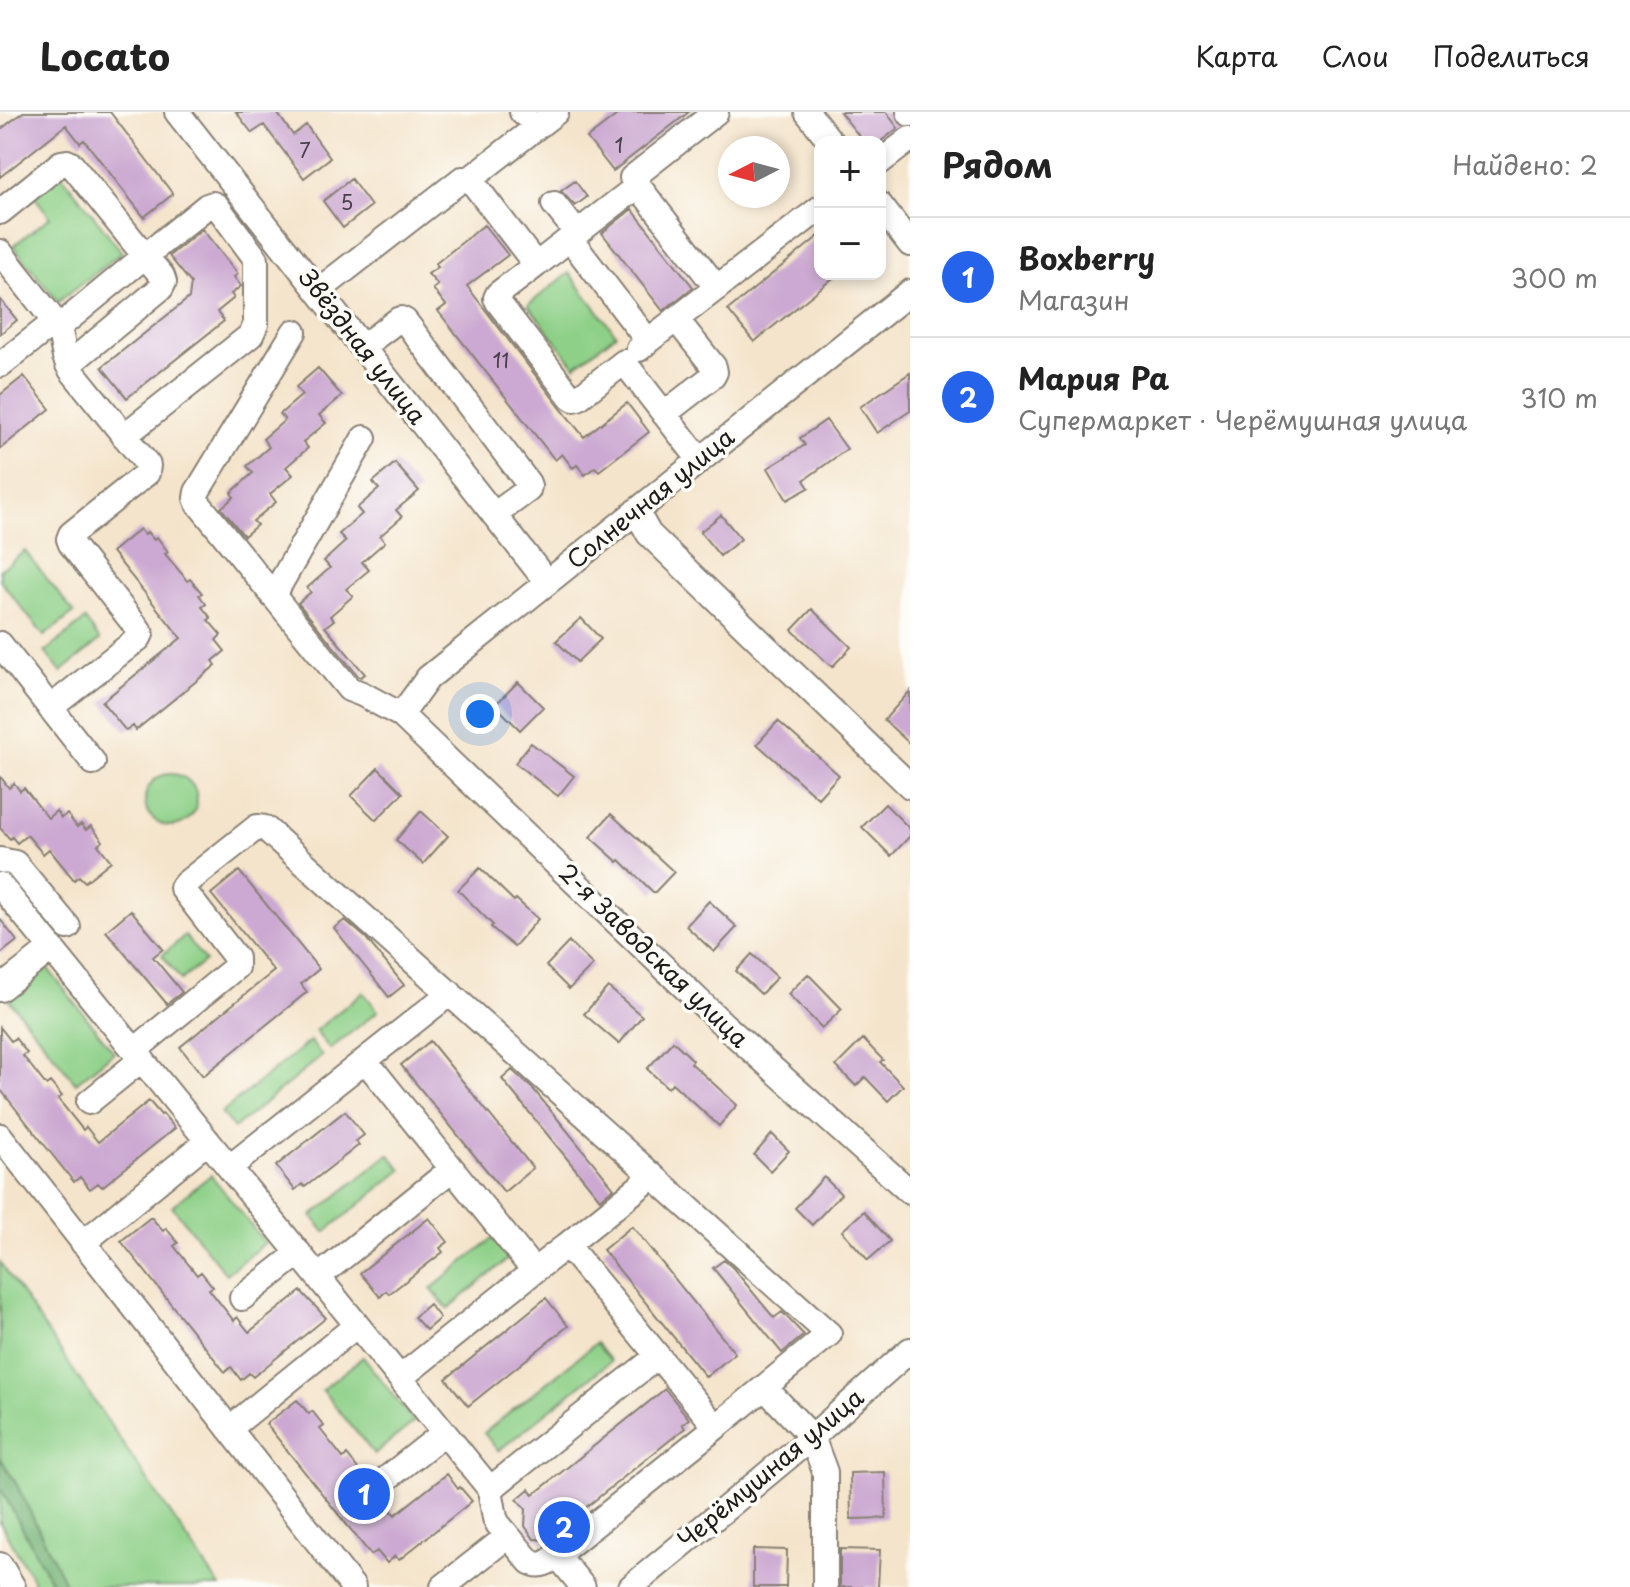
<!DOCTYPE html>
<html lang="ru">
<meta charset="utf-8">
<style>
body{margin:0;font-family:"Playpen Sans",sans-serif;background:#f2f2f2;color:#222}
.controls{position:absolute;right:24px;top:24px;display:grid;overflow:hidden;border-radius:16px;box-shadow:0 4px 12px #0003}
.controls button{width:72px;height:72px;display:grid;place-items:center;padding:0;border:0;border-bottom:2px solid #e0e0e0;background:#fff;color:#222;font:40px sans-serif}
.compass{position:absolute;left:718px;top:24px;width:72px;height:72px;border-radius:50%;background:#fff;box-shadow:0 4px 12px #0003;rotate:264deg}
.you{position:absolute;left:480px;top:602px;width:28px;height:28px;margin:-20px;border:6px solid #fff;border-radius:50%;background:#1a73e8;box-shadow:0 0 0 12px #1a73e833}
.badge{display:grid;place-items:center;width:52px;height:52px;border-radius:50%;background:#2563eb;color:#fff;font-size:26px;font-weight:700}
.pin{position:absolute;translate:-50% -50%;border:4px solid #fff;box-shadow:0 2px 8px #0006}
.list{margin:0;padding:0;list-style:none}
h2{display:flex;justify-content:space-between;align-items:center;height:104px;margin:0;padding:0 32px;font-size:34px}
h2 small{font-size:26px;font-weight:400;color:#767676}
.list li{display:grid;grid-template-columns:52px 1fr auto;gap:24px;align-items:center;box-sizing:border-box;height:120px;padding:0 32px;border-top:2px solid #e0e0e0}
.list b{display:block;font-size:30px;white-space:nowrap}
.list p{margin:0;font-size:26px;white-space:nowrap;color:#767676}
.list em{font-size:26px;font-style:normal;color:#767676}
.map{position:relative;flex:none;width:910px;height:1475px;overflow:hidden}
header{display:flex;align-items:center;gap:48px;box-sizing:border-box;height:112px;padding:0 40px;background:#fff;border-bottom:2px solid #e0e0e0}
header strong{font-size:38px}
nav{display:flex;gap:44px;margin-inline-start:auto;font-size:28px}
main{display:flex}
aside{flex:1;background:#fff}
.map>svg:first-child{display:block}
</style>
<header>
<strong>Locato</strong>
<nav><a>Карта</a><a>Слои</a><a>Поделиться</a></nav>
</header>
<main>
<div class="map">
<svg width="910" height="1475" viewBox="0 0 910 1475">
<rect width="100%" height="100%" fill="#fdfcf7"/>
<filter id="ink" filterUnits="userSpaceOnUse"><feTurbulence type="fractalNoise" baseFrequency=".0125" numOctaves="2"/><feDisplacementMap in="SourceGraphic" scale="16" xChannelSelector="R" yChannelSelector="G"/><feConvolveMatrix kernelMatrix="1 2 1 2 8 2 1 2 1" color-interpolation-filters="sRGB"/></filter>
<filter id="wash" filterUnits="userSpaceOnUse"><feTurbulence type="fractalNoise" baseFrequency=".006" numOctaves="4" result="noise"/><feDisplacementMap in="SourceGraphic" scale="32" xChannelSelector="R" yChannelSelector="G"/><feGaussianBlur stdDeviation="1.8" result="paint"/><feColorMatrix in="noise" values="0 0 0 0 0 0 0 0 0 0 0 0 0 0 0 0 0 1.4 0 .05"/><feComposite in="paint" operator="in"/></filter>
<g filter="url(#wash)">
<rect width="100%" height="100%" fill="#f4e4cb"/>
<path fill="#8ed088" stroke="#557652" stroke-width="2" d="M 62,63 L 122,140 L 58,190 L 13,134 L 50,105 L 34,84 Z
M 569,161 L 616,222 L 575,254 L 528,193 Z
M 25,439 L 74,501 L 44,524 L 0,468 L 0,458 Z
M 85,508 L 100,528 L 61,560 L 45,540 Z
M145 688a26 26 0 1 1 52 0a26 26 0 1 1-52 0Z
M 185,824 L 205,849 L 181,868 L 162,843 Z
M 45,853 L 114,940 L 76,971 L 6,884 Z
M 363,880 L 378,899 L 330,937 L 315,919 Z
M 310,929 L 322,944 L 234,1016 L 221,1001 Z
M 389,1042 L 402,1058 L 325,1120 L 312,1104 Z
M 211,1063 L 265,1131 L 226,1162 L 172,1094 Z
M 493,1126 L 509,1146 L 448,1197 L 431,1177 Z
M 0,1150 L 220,1475 L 37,1475 L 0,1411 Z
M 596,1231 L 611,1249 L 498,1339 L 484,1321 Z
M 363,1245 L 414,1310 L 374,1342 L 322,1278 Z"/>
<path fill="#72b274" stroke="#476748" stroke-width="2" d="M 0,1345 L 17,1373 L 67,1475 L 54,1475 L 0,1375 Z"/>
<g id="blocks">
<path fill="#cca9d2" d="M 23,0 L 110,0 L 173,82 L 144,105 L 84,28 L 80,31 L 66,13 L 0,65 L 0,18 Z
M 236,0 L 281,0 L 278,2 L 293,23 L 306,13 L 330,46 L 304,66 L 264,13 L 252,21 Z
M 621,0 L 689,0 L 613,59 L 587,26 Z
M 840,0 L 886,0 L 898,16 L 880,30 L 864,30 Z
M 351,67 L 371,94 L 343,116 L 323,89 Z
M 575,69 L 587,85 L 575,94 L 561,79 Z
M 632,97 L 693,175 L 663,199 L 602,121 Z
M 484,113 L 508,143 L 467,174 L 559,294 L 584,325 L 627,291 L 649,320 L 599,359 L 595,355 L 585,363 L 577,353 L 573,356 L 562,342 L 555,348 L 438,199 L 446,193 L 433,177 L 438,173 L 428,162 L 438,155 L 435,152 Z
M 202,117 L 238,162 L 234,165 L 241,174 L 231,182 L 234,186 L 217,200 L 224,209 L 127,286 L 102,255 L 189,186 L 191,171 L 169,144 Z
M 820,123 L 820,162 L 838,162 L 754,230 L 728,198 Z
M 0,187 L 17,208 L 0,222 Z
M 318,256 L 342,284 L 319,303 L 326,311 L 303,330 L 308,336 L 286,355 L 293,363 L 270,382 L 276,390 L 253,409 L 257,413 L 244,424 L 221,396 L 234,385 L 231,381 L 253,361 L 247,354 L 269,335 L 263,327 L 285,308 L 280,302 L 302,283 L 296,275 Z
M 910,261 L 910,299 L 877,321 L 860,295 Z
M 24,264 L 50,297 L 0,337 L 0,283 Z
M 826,308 L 847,337 L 804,368 L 809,376 L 787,388 L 768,356 L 805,333 L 800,326 Z
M 395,351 L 419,379 L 396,398 L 402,405 L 380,424 L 385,430 L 362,450 L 369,458 L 346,477 L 353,484 L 330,504 L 334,508 L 325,515 L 365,562 L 361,565 L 358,564 L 298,491 L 311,480 L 307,476 L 330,456 L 324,449 L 346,429 L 339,422 L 362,402 L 357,396 L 379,377 L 373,370 Z
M 721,403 L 741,427 L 720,444 L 700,420 Z
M 140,417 L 144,423 L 147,420 L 154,428 L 157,425 L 168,440 L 165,442 L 182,462 L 187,469 L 190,467 L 202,481 L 199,483 L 206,492 L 202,495 L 211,506 L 208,508 L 221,523 L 216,528 L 225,539 L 213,549 L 216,553 L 136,618 L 133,614 L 126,619 L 102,590 L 181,526 L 112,440 Z
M 812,497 L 851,535 L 832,555 L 792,518 Z
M 581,506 L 601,527 L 577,550 L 556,529 Z
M 518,570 L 543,595 L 520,618 L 495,593 Z
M 910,579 L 910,632 L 884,608 Z
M 778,609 L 839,663 L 818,686 L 757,632 Z
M 531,631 L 574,664 L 558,684 L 515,651 Z
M 378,656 L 403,681 L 376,708 L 351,684 Z
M 0,664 L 9,676 L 14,671 L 20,679 L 24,676 L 48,706 L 56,699 L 61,706 L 67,702 L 77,715 L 81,712 L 86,718 L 91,714 L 103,729 L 98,733 L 111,749 L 85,770 L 79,764 L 74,768 L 49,737 L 43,742 L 27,723 L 17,731 L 12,725 L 10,727 L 0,716 Z
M 885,692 L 910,717 L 910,724 L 891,744 L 862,715 Z
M 421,699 L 448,724 L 423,752 L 396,728 Z
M 611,702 L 674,760 L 654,781 L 620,748 L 618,750 L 590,725 Z
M 480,756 L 514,789 L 516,787 L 538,807 L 514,835 L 491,815 L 493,813 L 458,778 Z
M 239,759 L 319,857 L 301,872 L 307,880 L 203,964 L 180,935 L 274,859 L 211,782 Z
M 709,789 L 737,815 L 714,840 L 686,814 Z
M 131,798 L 163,837 L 153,845 L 182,880 L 167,892 L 106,819 Z
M 0,807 L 17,829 L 0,842 Z
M 345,808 L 366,826 L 404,873 L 389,885 L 334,816 Z
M 569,830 L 593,853 L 569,877 L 546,854 Z
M 752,842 L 777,865 L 761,882 L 736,859 Z
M 808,862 L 842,897 L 822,916 L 788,882 Z
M 608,875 L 642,904 L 619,932 L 584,902 Z
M 0,915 L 11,929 L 15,926 L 27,941 L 23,944 L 46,973 L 50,970 L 62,984 L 58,987 L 83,1018 L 86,1015 L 98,1030 L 149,989 L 161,1003 L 163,1002 L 175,1016 L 102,1075 L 98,1071 L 90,1077 L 80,1065 L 74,1070 L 0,977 Z
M 863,927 L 883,948 L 880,950 L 903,974 L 888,989 L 865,965 L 856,974 L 836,954 Z
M 430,929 L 533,1056 L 504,1080 L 401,953 Z
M 673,929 L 693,948 L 691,951 L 737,993 L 719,1014 L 672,971 L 668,976 L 647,957 Z
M 512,958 L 534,978 L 614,1076 L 600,1087 L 502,967 Z
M 345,999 L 364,1023 L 356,1029 L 359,1033 L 305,1075 L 302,1072 L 295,1078 L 276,1054 Z
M 772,1022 L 789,1039 L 770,1059 L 754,1043 Z
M 824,1065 L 841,1082 L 812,1113 L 795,1096 Z
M 864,1099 L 890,1129 L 868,1148 L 842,1119 Z
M 151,1105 L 163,1119 L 166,1116 L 178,1131 L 174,1134 L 197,1163 L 201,1160 L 213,1175 L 209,1177 L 234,1209 L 237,1205 L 249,1220 L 301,1179 L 326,1206 L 253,1265 L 249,1261 L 241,1268 L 231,1255 L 225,1260 L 121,1129 Z
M 429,1106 L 448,1130 L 440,1136 L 443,1140 L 389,1182 L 386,1179 L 380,1185 L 360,1161 Z
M 632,1114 L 735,1241 L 706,1265 L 603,1138 Z
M 724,1148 L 733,1156 L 774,1206 L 782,1200 L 804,1223 L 782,1241 L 713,1156 Z
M 546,1186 L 568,1214 L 468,1294 L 446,1267 Z
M 429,1192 L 440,1206 L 426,1218 L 414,1205 Z
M 665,1277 L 689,1307 L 682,1312 L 685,1316 L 564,1413 L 565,1416 L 550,1428 L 534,1427 L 525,1414 L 526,1397 L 517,1387 L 529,1377 L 533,1383 Z
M 297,1288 L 309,1302 L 312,1299 L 324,1314 L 320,1317 L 343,1346 L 347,1343 L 359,1358 L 355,1361 L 380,1392 L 383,1389 L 395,1403 L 447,1362 L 458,1377 L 460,1375 L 472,1389 L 399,1448 L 395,1444 L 387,1451 L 377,1439 L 371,1443 L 266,1312 Z
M 885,1360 L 886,1406 L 851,1407 L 850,1361 Z
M 753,1437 L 787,1438 L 786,1475 L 753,1475 Z
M 840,1437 L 880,1438 L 878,1475 L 840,1475 Z"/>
</g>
</g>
<g filter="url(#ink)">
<use href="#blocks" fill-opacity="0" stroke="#888074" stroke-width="2"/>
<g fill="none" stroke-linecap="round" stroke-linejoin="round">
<defs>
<path id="minor" d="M 177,0 L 547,470
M 522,0 L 524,2
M 716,0 L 632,66 L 717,176
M 807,0 L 831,30
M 909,0 L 910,2
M 880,50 L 910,27
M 470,67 L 556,0
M 554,92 L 577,121
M 880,93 L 910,132
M 0,100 L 61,51 L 67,50 L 71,52 L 145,144 L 207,94 L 213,92 L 217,94 L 256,147 L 256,212 L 251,223 L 124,324
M 570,127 L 648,229 L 639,237
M 0,140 L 59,215 L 65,245 L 71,258 L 148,353 L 147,361 L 71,422 L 69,427 L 71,432 L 139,518 L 141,522 L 139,526 L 50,596
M 536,153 L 630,80
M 318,179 L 462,67 L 470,67 L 536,153 L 498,182 L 496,186 L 498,190 L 571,285 L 574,287 L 578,286 L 624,250 L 700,348
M 59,215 L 145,144 L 162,164 L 164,170 L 161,176 L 68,253
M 294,220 L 197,380 L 196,386 L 198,391 L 349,577 L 362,582 L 401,603 L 724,913 L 910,1080
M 648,229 L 820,96
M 362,235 L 398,208 L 401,207 L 405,209 L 528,371 L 529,374 L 528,378 L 494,403
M 0,253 L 55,210
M 664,302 L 713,264 L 715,260 L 714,255 L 676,207
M 636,399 L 649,422 L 910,674
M 273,484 L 364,326
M 0,532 L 93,650
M 401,603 L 428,566 L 910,180
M 0,748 L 15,751 L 68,815
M 0,773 L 490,1377 L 495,1406 L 498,1412 L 530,1450 C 541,1456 549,1450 557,1443 L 583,1475
M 0,877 L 52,836
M 135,938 L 236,855 L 236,846 L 182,776 L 185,772 L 257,715 L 265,716 L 829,1222 L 716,1315
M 365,948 L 534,1159 L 567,1133 L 716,1315 L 557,1443
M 89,990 L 142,947
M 0,1024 L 353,1475
M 230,1055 L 450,881
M 83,1131 L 208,1029
M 567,1133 L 653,1064
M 318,1165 L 452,1057
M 242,1186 L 299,1141
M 400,1266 L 534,1159
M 764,1275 L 812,1325 L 825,1360 L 825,1475
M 229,1317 L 357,1213
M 386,1367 L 444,1321
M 490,1377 L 658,1244
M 0,1453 L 13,1475
M 443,1475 L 508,1424
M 631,1475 L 812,1325 L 910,1238"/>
</defs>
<use href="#minor" stroke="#888074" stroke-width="28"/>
<use href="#minor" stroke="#fff" stroke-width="24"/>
</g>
</g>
<g text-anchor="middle" stroke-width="7" stroke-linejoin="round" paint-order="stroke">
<g font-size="20" fill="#483f4a">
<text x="619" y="41">1</text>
<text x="305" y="46">7</text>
<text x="347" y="98">5</text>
<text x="501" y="256">11</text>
</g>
<g font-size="24" fill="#1c1c1c" stroke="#fdfcf7">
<text transform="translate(362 235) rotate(52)" y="8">Звёздная улица</text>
<text transform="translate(651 387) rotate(-39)" y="8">Солнечная улица</text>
<text transform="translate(653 844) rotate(44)" y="8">2-я Заводская улица</text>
<text transform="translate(771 1357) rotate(-40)" y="8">Черёмушная улица</text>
</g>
</g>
</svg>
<div class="controls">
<button>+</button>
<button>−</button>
</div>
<svg class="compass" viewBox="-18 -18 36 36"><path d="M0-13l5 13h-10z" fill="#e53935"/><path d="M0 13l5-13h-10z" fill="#767676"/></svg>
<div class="you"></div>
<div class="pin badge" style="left:364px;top:1382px">1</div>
<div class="pin badge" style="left:564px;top:1415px">2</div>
</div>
<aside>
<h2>Рядом<small>Найдено: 2</small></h2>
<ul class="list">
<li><span class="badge">1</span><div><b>Boxberry</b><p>Магазин</p></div><em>300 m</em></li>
<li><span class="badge">2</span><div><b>Мария Ра</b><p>Супермаркет · Черёмушная улица</p></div><em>310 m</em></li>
</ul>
</aside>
</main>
